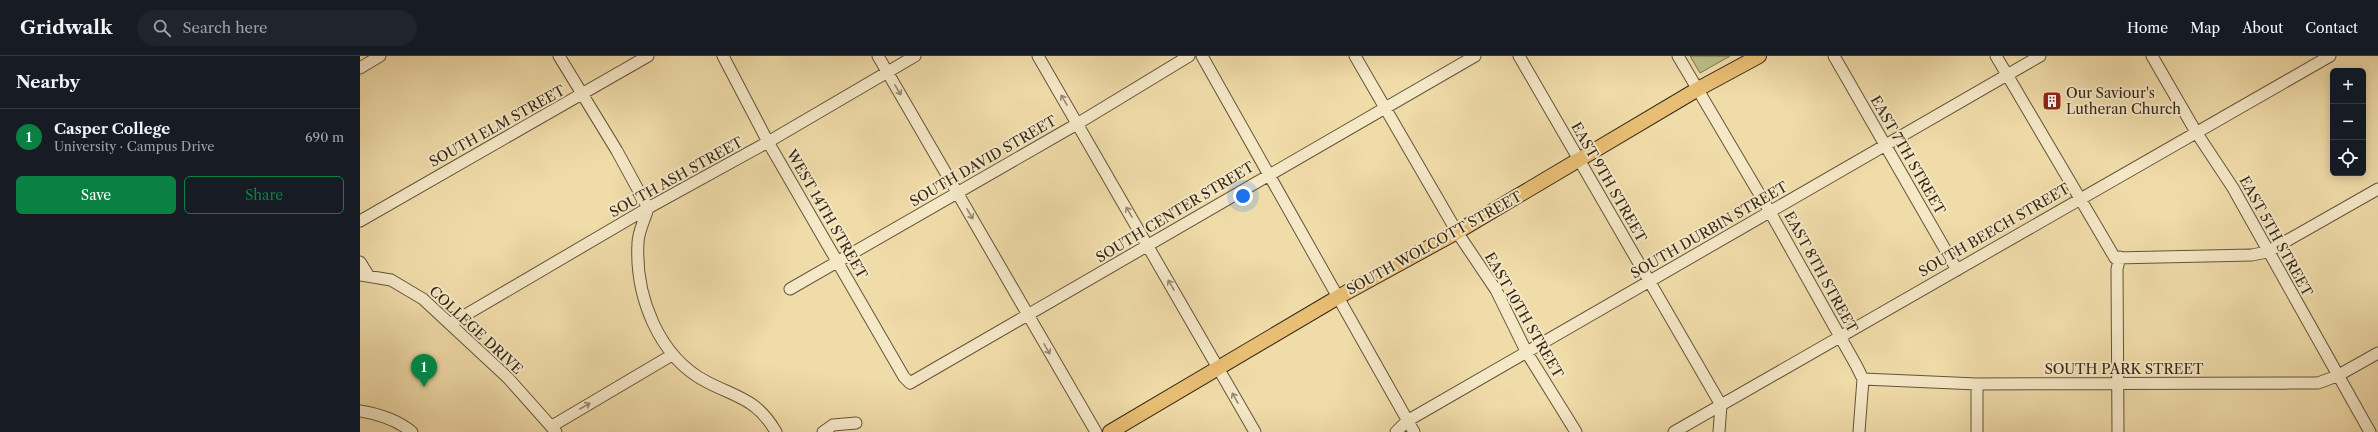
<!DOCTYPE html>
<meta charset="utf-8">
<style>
body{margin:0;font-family:"Libre Caslon Text",serif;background:#20242c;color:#f1f3f6}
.controls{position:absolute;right:12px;top:12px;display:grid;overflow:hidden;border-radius:6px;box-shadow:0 2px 10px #0003}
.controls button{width:36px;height:36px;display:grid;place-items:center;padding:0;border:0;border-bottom:1px solid #363941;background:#171b24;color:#f1f3f6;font:20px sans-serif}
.you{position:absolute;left:883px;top:140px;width:14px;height:14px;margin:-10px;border:3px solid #fff;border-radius:50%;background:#1a73e8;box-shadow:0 0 0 6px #1a73e833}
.badge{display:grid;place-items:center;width:26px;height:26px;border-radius:50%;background:#0b8043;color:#fff;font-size:13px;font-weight:700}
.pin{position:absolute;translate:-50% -33px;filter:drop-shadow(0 1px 2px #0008)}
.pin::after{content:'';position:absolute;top:21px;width:14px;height:12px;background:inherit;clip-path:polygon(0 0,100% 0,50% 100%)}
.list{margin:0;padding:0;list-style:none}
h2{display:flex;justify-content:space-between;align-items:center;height:52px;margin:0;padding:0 16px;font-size:17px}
h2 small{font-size:13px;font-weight:400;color:#9ea1a6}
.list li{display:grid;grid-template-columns:26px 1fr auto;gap:12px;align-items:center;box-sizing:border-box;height:56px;padding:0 16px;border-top:1px solid #363941}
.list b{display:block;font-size:15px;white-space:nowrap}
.list p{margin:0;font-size:13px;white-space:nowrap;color:#9ea1a6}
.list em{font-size:13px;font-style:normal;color:#9ea1a6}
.actions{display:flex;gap:8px;padding:12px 16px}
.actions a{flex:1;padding:9px 0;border:1px solid #0b8043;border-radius:6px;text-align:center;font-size:14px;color:#0b8043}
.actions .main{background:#0b8043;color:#fff}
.icon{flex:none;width:22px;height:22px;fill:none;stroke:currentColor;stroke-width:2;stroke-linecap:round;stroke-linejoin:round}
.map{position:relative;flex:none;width:2018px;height:376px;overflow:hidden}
header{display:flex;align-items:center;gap:24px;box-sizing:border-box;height:56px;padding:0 20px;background:#171b24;border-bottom:1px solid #363941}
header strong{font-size:19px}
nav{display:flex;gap:22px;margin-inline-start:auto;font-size:14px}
.search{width:280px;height:36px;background:#20242c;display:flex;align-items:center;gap:10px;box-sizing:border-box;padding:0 14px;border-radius:22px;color:#9ea1a6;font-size:15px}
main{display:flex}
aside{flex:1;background:#171b24}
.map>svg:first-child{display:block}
</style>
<header>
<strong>Gridwalk</strong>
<div class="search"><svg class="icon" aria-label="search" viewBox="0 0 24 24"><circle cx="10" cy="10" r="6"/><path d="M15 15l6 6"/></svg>Search here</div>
<nav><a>Home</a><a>Map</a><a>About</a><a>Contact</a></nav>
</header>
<main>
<aside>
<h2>Nearby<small></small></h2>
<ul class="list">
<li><span class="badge">1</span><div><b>Casper College</b><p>University · Campus Drive</p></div><em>690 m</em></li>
</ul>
<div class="actions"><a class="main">Save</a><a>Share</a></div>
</aside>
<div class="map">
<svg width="2018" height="376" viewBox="0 0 2018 376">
<rect width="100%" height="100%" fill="#f0dca9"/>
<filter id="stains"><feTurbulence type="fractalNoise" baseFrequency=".005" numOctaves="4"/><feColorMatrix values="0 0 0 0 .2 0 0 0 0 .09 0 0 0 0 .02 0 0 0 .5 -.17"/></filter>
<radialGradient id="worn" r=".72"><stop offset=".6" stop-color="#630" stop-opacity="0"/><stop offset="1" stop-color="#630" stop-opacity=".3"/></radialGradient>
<path fill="#bbc087" stroke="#787450" d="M 1330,0 L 1370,0 L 1340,17 Z"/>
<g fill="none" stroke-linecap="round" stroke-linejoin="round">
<defs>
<path id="minor" d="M 199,0 L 257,95 L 288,152 C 285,163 278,176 278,187 C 275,239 298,301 347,326 C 378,342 397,343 416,376
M 363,0 L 408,86 L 544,321 L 550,327 L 1115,0
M 518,0 L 736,376
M 678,0 L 895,376
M 842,0 L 1054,376
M 995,0 L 1097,176 L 1136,234 L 1167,297 L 1216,376
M 1159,0 L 1361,349
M 1318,0 L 1410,156 L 1496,309 L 1503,323 L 1499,376
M 1474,0 L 1597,214
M 1636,0 L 1755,202 L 1892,199 L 1907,196 L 2018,133
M 1792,0 L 1836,76 L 1873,132 L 2010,376
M 0,12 L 20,0
M 0,165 L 288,0
M 0,206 L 8,219
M 0,219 L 31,224 L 63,243 L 148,322 L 196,376
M 430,233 L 717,68 L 829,0
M 90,268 L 288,152 L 408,86 L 555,0
M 1503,323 L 1617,328 L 1958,327 L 1977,320 L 2018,297
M 0,355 C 19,358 37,364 52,376
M 192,370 L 312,299
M 463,376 L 473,369 L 496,367
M 1036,376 L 1047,365 L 1680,0
M 1314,376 L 1970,0
M 1359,376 L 1361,349
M 1617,376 L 1617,328
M 1758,376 L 1757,213 L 1760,201"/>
<path id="major" d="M 750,376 L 980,240 L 1097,176 L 1338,33 L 1399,0"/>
</defs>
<use href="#minor" stroke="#64543c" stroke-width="13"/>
<use href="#major" stroke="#352718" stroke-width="16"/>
<use href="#minor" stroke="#f5e8c7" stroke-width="11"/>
<use href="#major" stroke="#e8be74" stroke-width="14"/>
</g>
<defs><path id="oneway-shaft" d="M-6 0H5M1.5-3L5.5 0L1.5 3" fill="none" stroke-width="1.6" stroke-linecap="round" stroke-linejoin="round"/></defs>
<g stroke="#958870">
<use href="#oneway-shaft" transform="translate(538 34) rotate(59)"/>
<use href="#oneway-shaft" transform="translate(704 44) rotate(-120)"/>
<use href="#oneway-shaft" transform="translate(769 156) rotate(-120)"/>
<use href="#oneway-shaft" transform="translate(610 158) rotate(60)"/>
<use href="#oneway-shaft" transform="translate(811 229) rotate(-120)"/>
<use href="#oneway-shaft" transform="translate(687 293) rotate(60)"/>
<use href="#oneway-shaft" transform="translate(875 342) rotate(-120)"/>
<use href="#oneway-shaft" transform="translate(225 350) rotate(-30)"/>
</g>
<defs>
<symbol id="building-square" viewBox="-11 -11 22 22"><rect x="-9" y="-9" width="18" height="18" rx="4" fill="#8f2418" stroke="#f5e8c7"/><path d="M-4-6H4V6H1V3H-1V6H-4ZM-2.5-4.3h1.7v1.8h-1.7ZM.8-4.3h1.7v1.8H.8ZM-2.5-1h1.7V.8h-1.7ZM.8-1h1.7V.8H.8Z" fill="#fff"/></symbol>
</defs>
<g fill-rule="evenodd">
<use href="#building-square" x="1681" y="34" width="22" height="22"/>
</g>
<g text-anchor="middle" stroke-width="4" stroke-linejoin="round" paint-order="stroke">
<g font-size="14" fill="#352718" stroke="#f5e8c7" text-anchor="start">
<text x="1706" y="42">Our Saviour's<tspan x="1706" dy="16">Lutheran Church</tspan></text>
</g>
<g font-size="14" fill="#352718" stroke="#f5e8c7">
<text transform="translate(137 70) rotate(-29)" y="5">SOUTH ELM STREET</text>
<text transform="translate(1548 99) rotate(60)" y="5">EAST 7TH STREET</text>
<text transform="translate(623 105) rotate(-30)" y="5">SOUTH DAVID STREET</text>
<text transform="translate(316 121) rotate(-29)" y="5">SOUTH ASH STREET</text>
<text transform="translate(1249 126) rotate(60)" y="5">EAST 9TH STREET</text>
<text transform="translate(815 156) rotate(-31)" y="5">SOUTH CENTER STREET</text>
<text transform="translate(467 158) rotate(60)" y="5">WEST 14TH STREET</text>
<text transform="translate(1349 174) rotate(-30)" y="5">SOUTH DURBIN STREET</text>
<text transform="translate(1634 174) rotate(-30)" y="5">SOUTH BEECH STREET</text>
<text transform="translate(1916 180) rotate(61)" y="5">EAST 5TH STREET</text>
<text transform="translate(1074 187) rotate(-29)" y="5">SOUTH WOLCOTT STREET</text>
<text transform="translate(1461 216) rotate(61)" y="5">EAST 8TH STREET</text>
<text transform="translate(1164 259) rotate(60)" y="5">EAST 10TH STREET</text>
<text transform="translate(116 274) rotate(43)" y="5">COLLEGE DRIVE</text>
<text x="1764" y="318">SOUTH PARK STREET</text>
</g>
</g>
<rect width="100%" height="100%" filter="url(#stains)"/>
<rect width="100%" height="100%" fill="url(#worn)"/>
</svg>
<div class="controls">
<button>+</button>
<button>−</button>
<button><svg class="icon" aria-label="locate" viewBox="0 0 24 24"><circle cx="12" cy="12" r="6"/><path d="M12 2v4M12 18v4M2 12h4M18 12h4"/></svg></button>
</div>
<div class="you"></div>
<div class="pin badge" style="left:64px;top:331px">1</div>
</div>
</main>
